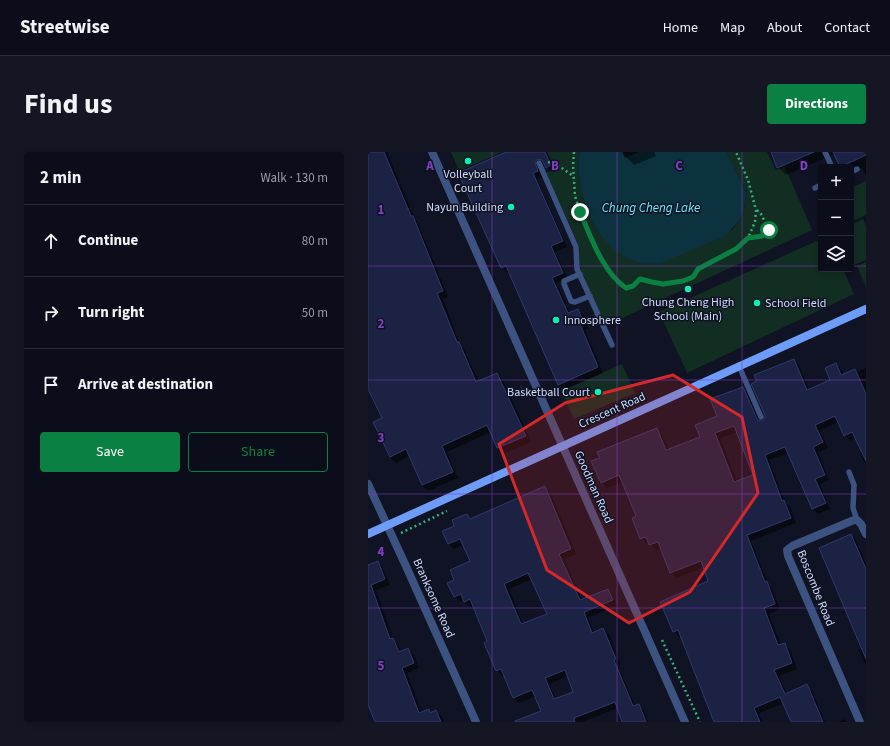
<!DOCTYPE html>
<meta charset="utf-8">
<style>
body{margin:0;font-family:"Source Sans 3",sans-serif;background:#141723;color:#f1f3f6}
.controls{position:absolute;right:12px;top:12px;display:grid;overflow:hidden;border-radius:4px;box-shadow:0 2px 6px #0003}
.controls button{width:36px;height:36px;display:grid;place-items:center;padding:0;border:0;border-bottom:1px solid #2b2e39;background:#0b0e1a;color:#f1f3f6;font:20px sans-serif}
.stop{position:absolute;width:12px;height:12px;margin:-9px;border:3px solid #0b8043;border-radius:50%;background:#fff}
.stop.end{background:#0b8043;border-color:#fff;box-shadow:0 1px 4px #0008}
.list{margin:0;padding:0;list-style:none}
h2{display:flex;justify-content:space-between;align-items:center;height:52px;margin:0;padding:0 16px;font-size:17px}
h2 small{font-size:13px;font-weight:400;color:#9a9ca2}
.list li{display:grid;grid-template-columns:26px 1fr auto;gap:12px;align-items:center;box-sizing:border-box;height:72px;padding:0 16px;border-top:1px solid #2b2e39}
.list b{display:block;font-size:15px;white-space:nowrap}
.list em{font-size:13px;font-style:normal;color:#9a9ca2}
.actions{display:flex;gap:8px;padding:12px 16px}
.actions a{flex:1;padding:9px 0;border:1px solid #0b8043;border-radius:4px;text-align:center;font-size:14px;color:#0b8043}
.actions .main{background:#0b8043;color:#fff}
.icon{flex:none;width:22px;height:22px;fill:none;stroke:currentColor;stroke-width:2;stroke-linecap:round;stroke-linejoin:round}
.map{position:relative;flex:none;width:498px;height:570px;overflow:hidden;border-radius:4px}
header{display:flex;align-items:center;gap:24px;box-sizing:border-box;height:56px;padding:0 20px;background:#0b0e1a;border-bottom:1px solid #2b2e39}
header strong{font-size:19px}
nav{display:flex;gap:22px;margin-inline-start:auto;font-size:14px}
.intro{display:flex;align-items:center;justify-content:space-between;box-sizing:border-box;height:96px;padding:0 24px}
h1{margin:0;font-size:28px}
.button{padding:10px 18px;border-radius:4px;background:#0b8043;color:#fff;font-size:14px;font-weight:700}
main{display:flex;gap:24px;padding:0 24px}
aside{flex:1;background:#0b0e1a;border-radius:4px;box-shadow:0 2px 6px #0003}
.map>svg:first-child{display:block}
</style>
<header>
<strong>Streetwise</strong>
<nav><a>Home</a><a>Map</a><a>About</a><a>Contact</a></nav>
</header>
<div class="intro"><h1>Find us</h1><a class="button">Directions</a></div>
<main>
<aside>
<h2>2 min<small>Walk · 130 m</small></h2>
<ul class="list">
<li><svg class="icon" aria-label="ahead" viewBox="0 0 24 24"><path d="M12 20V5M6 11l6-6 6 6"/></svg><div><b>Continue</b></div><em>80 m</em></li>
<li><svg class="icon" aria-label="right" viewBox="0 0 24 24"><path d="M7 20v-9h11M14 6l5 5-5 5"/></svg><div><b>Turn right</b></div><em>50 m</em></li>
<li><svg class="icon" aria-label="arrive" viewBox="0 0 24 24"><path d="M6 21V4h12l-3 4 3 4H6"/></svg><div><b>Arrive at destination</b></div></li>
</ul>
<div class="actions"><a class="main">Save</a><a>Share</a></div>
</aside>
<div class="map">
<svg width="498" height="570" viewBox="0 0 498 570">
<rect width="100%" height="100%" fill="#0f1323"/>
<path fill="#122d22" d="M 83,0 L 134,0 L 91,19 Z
M 179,0 L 212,0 C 209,10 211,21 212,31 C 217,64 233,90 262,107 L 364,78 L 371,69 L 376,57 L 378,41 L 359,0 L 399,0 L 408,18 L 417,15 L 444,78 L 237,174 L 212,116 L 211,94 L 178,21 L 187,17 Z
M 498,29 L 498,63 L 483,70 L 483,36 Z
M 495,67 L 498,74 L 498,108 L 486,113 L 483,105 L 483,73 Z
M 453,87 L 453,117 L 475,117 L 486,142 L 319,221 L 291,160 Z
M 498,110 L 498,135 L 489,114 Z
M 254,212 L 267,241 L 206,267 L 193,239 Z"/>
<path fill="#0c313f" d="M 212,0 L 254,0 L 257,6 L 271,0 L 359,0 L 378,41 L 376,57 L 371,69 L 357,84 L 293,111 C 247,118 218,71 212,31 C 211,21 209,10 212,0 Z"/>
<path fill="#0007" fill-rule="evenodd" d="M 0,0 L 19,0 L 47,67 L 50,71 L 80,145 L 75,147 L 92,193 L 96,197 L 111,230 L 129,222 L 135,228 L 163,290 L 136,301 L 129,295 L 123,280 L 79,300 L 90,326 L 60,339 L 54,333 L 42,304 L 28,311 L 22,305 L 15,267 L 0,234 Z
M 141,0 L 179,0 L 188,19 L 184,20 L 177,13 L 174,12 L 175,25 L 169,27 L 199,95 L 187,100 L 200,126 L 189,131 L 202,161 L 210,158 L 215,163 L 221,176 L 217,178 L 235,221 L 196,238 L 191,232 L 141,120 L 139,121 L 134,115 Z
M 255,0 L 286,0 L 288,4 L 266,13 L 258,5 Z
M 404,0 L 498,0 L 498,25 L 494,16 L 483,20 L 483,15 L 473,15 L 467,2 L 418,23 L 410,15 Z
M 426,208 L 431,213 L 441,238 L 463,228 L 468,212 L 473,217 L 476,223 L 487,218 L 489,220 L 498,216 L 498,314 L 492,301 L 495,299 L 488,286 L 482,289 L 477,283 L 471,270 L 452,278 L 460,296 L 450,300 L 461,328 L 452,332 L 462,357 L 450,362 L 444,356 L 421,301 L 401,308 L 417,350 L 422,354 L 428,371 L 383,389 L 401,433 L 404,436 L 412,457 L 401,462 L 413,493 L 416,492 L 422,498 L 429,517 L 411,524 L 419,542 L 438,534 L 444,539 L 457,570 L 424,570 L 416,551 L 391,561 L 394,570 L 356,570 L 313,484 L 311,485 L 306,479 L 342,430 L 336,415 L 309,426 L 303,421 L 293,396 L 288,398 L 281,391 L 279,392 L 273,386 L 269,365 L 254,330 L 239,336 L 234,331 L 224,310 L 289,277 L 294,282 L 301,298 L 333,285 L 375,236 L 380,241 L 393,270 L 395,270 L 398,268 ZM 369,280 L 386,323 L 369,330 L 352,286 Z
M 177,335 L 182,340 L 208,402 L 196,407 L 215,449 L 240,438 L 245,444 L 249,454 L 220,465 L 226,481 L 235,477 L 241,482 L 253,513 L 250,514 L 267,554 L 271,553 L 276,558 L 280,570 L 255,570 L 250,556 L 214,570 L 158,570 L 174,560 L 168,544 L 151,551 L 146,545 L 136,523 L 135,524 L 129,518 L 121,490 L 106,453 L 102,455 L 96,447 L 92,450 L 86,444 L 88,428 L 103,409 L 96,393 L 86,397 L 81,392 L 87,374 L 99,363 L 104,367 ZM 164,427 L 180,462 L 155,472 L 141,437 ZM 199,524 L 207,540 L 188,548 L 182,532 Z
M 483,384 L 488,388 L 498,412 L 498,514 L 490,497 L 494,495 Z
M 10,410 L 15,416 L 22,433 L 8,438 L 25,487 L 30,493 L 33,500 L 40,498 L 46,503 L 51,516 L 39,521 L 54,561 L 61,559 L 64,561 L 68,559 L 74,565 L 76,570 L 8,570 L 0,550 L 0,414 Z
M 477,567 L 479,570 L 470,570 Z"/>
<path fill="#1c2243" stroke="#2f396e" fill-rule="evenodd" d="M 0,0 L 16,0 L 43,64 L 45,64 L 75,139 L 69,141 L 89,190 L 91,190 L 108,230 L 129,221 L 158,284 L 129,296 L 119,273 L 74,294 L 85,320 L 54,333 L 38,297 L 22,305 L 5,270 L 14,266 L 0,237 Z
M 138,0 L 177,0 L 183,13 L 178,16 L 174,8 L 169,7 L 167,11 L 170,19 L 165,21 L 195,89 L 183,94 L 195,121 L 184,126 L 200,161 L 210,157 L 216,171 L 212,172 L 230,215 L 190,233 L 138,114 L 133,116 L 90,21 Z
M 403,0 L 446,0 L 409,16 Z
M 465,0 L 498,0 L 498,3 L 472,15 Z
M 426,207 L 439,238 L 462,228 L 457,216 L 468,211 L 473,223 L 487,217 L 498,242 L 498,309 L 484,280 L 476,284 L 467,264 L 447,273 L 455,290 L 445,295 L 457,323 L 447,327 L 458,351 L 444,357 L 417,295 L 397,303 L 414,349 L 416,348 L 423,366 L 379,383 L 397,430 L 399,429 L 407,452 L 396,456 L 410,493 L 417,491 L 424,511 L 406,518 L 417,542 L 439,532 L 455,570 L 423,570 L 412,545 L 386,556 L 392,570 L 346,570 L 310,478 L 305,480 L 292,450 L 340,429 L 333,409 L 302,421 L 290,390 L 281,393 L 278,385 L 272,387 L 264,366 L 268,364 L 251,323 L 233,331 L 223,309 L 232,306 L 229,300 L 289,276 L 298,298 L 332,285 L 327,273 L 349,264 L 342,247 L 375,235 L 389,267 L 392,269 L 395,269 L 397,266 L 397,263 L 383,232 L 389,229 L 386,223 ZM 366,274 L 385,323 L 366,330 L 347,281 Z
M 177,334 L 203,397 L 191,402 L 212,448 L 240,437 L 245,448 L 216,460 L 224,481 L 235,476 L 248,507 L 246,508 L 265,554 L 271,552 L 278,570 L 254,570 L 247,550 L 206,566 L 207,570 L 147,570 L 147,569 L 173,559 L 164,538 L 145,546 L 133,517 L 128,519 L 116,491 L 119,489 L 102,447 L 96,450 L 93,442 L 86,445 L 79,431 L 86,428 L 82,418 L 102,409 L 92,387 L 80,392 L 74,379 L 86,374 L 84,368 L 99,362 L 102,367 ZM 160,421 L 179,462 L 153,472 L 136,432 ZM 197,518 L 205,540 L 186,547 L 177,526 Z
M 483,382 L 498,417 L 498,507 L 451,396 Z
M 10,409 L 17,427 L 3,433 L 22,487 L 25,486 L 31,500 L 40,496 L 46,511 L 34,516 L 51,561 L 61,557 L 62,561 L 68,558 L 73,570 L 7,570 L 0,553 L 0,413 Z"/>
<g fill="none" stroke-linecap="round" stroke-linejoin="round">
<path stroke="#33b07c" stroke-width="2.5" stroke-dasharray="2 3" stroke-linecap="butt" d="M 206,0 L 205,14 L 207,44 L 212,60 L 227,94 L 236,110 L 250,131 L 258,137 L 265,134 L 272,127 L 284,130 L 295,132 L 315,129 L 325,125 L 330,117 L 368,97 L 380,86 L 387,70 L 388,58 L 380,28 L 368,0
M 180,10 L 191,14 L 205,24
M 380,86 L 394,84 L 401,78 L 392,60 L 388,58
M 33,381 L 79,359
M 294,488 L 332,570"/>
<path stroke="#3c5280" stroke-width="5.5" d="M 457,0 L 464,15
M 171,11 L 208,95 L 209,117 L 244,193
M 483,20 L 489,17
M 447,36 L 453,33
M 212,122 L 196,129 L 196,132 L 203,149 L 207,150 L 222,144
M 371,214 L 393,265
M 481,320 L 486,333 L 485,356 L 489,368"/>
<path stroke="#3c5280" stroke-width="8" d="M 64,0 L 317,570
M 0,332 L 37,412 L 108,570
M 492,570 L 420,404 L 419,398 L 424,394 L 486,368 L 489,368 L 493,372 L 498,382"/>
<path stroke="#6d9cf9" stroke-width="8" d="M 0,382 L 498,157"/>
</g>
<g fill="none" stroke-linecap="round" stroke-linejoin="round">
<path stroke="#0b8043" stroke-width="5" d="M 212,60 C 223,85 235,121 258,136 L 265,134 L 272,127 L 284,130 L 295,132 L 315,129 L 325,125 L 330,117 L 368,97 L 380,86 L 394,84 L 401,78"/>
</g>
<path fill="#d62828" fill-opacity="0.2" stroke="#d62828" stroke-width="3" stroke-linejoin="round" d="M 305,223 L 374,265 L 390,341 L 322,440 L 261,471 L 179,418 L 131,292 L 197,251 Z"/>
<path fill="none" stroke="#843ec5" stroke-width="1" stroke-opacity="0.55" d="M 124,0 L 124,570M 249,0 L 249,570M 374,0 L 374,570M 0,114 L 453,114M 483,114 L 498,114M 0,228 L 498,228M 0,342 L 498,342M 0,456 L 498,456"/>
<g fill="#09f3b6" stroke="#0f1323" stroke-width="1.5">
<circle cx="100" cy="9" r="4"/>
<circle cx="143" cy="55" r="4"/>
<circle cx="320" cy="137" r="4"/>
<circle cx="389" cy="151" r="4"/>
<circle cx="188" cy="168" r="4"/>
<circle cx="230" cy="240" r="4"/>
</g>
<g text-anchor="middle" stroke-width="3" stroke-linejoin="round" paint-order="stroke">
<g font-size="12" fill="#d2ddfd" stroke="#0f1323">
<text x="100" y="26">Volleyball<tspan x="100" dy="14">Court</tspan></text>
<text x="135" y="59" text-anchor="end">Nayun Building</text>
<text x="320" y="154">Chung Cheng High<tspan x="320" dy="14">School (Main)</tspan></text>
<text x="397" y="155" text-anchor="start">School Field</text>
<text x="196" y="172" text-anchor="start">Innosphere</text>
<text x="222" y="244" text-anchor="end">Basketball Court</text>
</g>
<g font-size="12" fill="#d2ddfd" stroke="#0f1323">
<text transform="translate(244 258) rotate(-24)" y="4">Crescent Road</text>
<text transform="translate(226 335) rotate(66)" y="4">Goodman Road</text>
<text transform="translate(448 436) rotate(68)" y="4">Boscombe Road</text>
<text transform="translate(66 446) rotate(66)" y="4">Branksome Road</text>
</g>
<g font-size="13" font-style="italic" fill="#65eaf9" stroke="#0f1323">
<text x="283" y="60">Chung Cheng Lake</text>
</g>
</g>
<g font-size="13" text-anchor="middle" font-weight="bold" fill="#843ec5" stroke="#0f1323" stroke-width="3" stroke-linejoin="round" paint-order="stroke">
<text x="62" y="18">A</text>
<text x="187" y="18">B</text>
<text x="311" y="18">C</text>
<text x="436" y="18">D</text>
<text x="13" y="62">1</text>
<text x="13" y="176">2</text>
<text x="13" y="290">3</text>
<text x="13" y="404">4</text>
<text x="13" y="518">5</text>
</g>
</svg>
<div class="controls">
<button>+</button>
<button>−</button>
<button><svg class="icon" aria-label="layers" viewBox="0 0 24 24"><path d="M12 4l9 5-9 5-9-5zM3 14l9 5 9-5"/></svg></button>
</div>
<div class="stop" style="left:401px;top:78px"></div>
<div class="stop end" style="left:212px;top:60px"></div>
</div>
</main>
